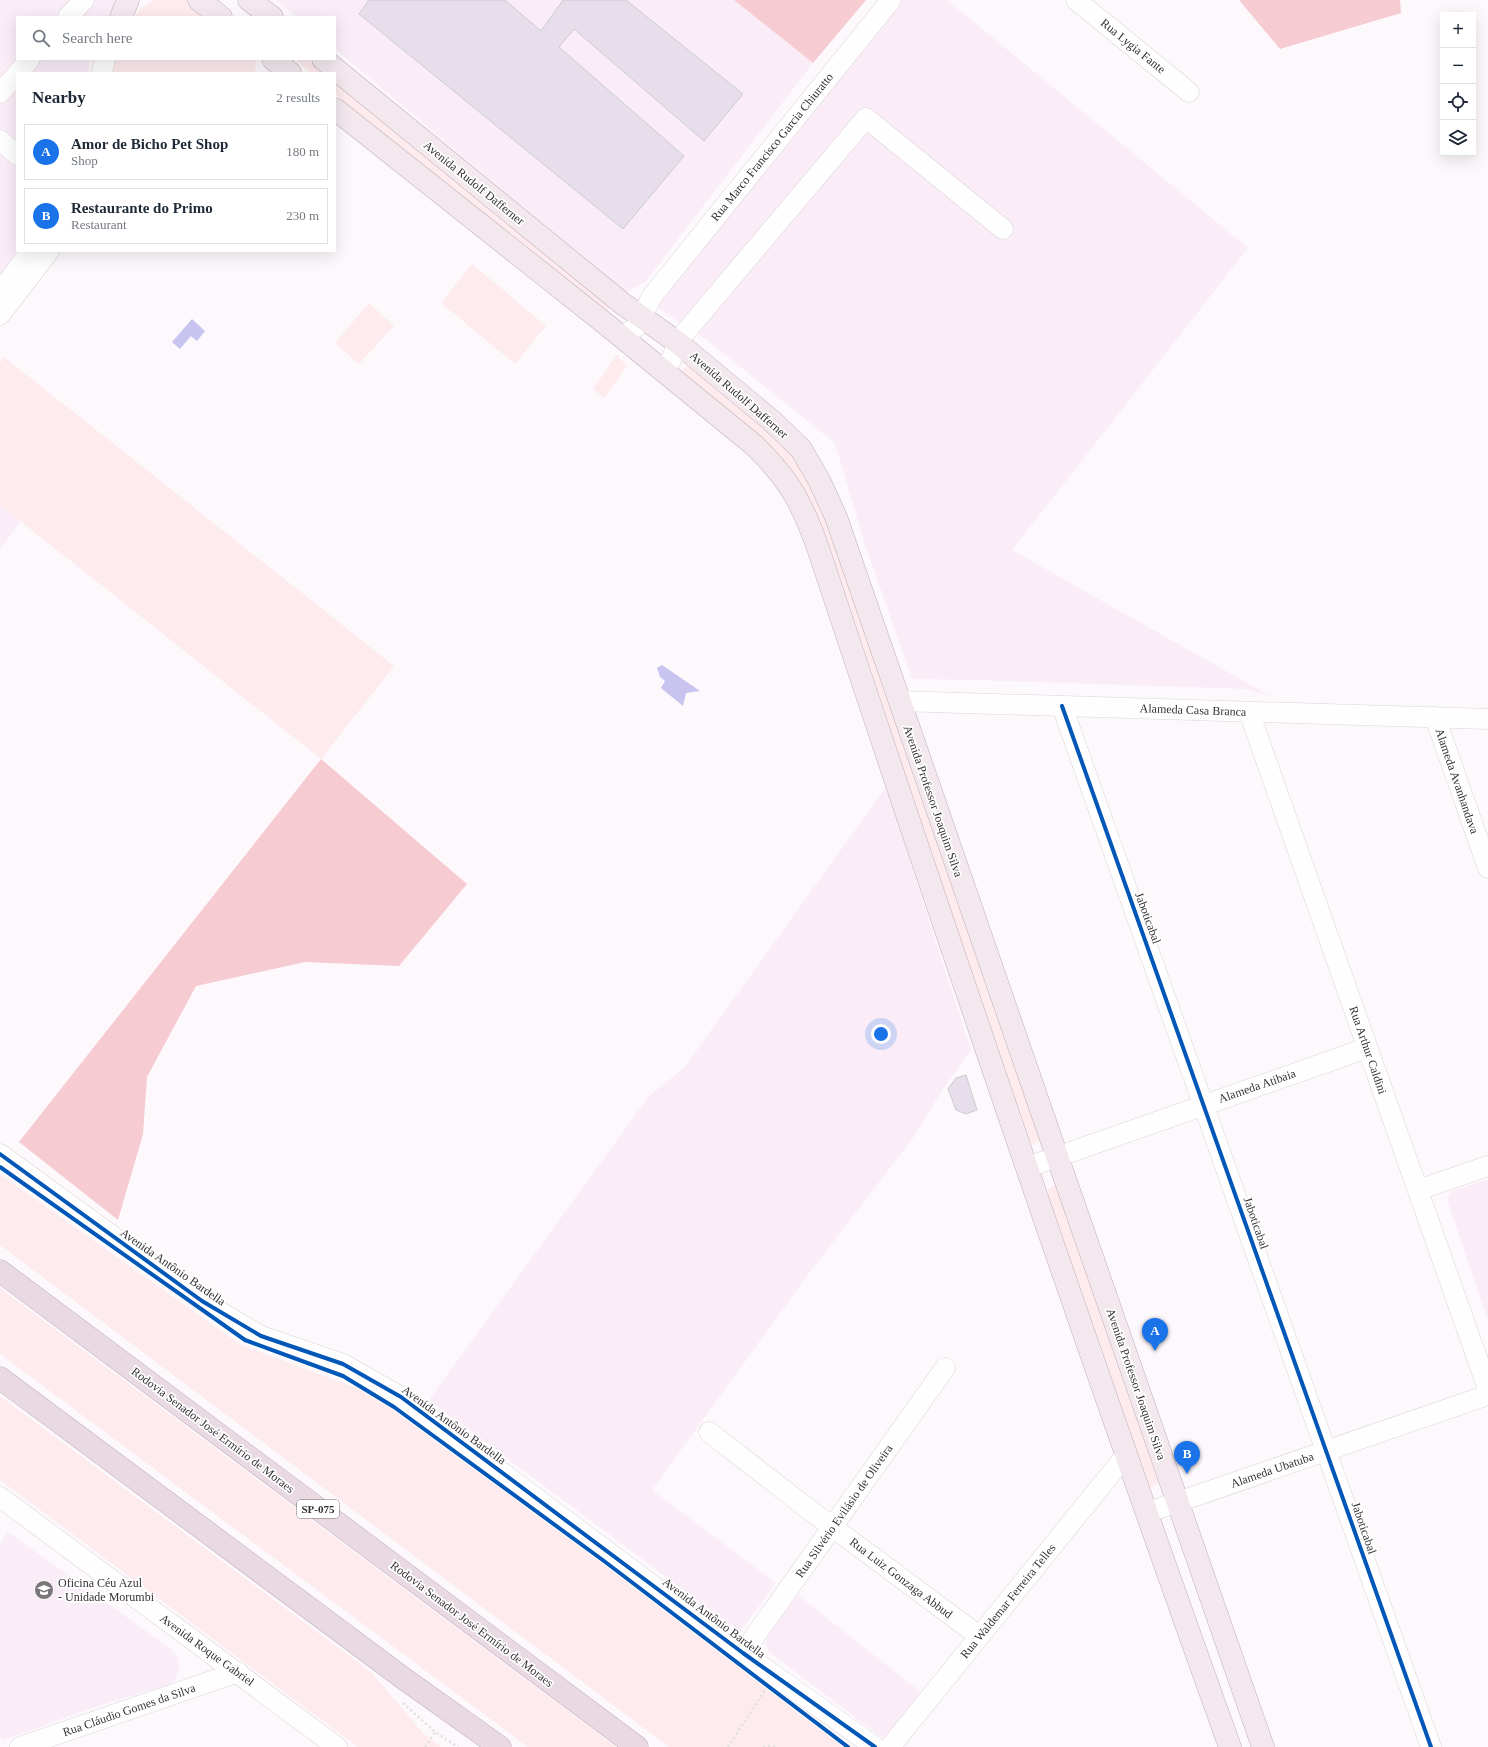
<!DOCTYPE html>
<meta charset="utf-8">
<style>
body{margin:0;font-family:Georgia,serif;background:#f2f2f3;color:#1f2937}
.controls{position:absolute;right:12px;top:12px;display:grid;overflow:hidden;border-radius:0px;box-shadow:0 4px 16px #0002}
.controls button{width:36px;height:36px;display:grid;place-items:center;padding:0;border:0;border-bottom:1px solid #e0e1e3;background:#fff;color:#1f2937;font:20px sans-serif}
.you{position:absolute;left:881px;top:1034px;width:14px;height:14px;margin:-10px;border:3px solid #fff;border-radius:50%;background:#1a73e8;box-shadow:0 0 0 6px #1a73e833}
.badge{display:grid;place-items:center;width:26px;height:26px;border-radius:50%;background:#1a73e8;color:#fff;font-size:13px;font-weight:700}
.pin{position:absolute;translate:-50% -33px;filter:drop-shadow(0 1px 2px #0008)}
.pin::after{content:'';position:absolute;top:21px;width:14px;height:12px;background:inherit;clip-path:polygon(0 0,100% 0,50% 100%)}
.list{margin:0;padding:0;list-style:none}
h2{display:flex;justify-content:space-between;align-items:center;height:52px;margin:0;padding:0 16px;font-size:17px}
h2 small{font-size:13px;font-weight:400;color:#747a83}
.list li{display:grid;grid-template-columns:26px 1fr auto;gap:12px;align-items:center;box-sizing:border-box;height:56px;margin:0 8px 8px;padding:0 8px;border:1px solid #e0e1e3;border-radius:0px}
.list b{display:block;font-size:15px;white-space:nowrap}
.list p{margin:0;font-size:13px;white-space:nowrap;color:#747a83}
.list em{font-size:13px;font-style:normal;color:#747a83}
.icon{flex:none;width:22px;height:22px;fill:none;stroke:currentColor;stroke-width:2;stroke-linecap:round;stroke-linejoin:round}
.map{position:relative;flex:none;width:1488px;height:1747px;overflow:hidden}
.search{position:absolute;background:#fff;box-shadow:0 4px 16px #0002;left:16px;top:16px;width:320px;height:44px;display:flex;align-items:center;gap:10px;box-sizing:border-box;padding:0 14px;border-radius:0px;color:#747a83;font-size:15px}
.panel{position:absolute;background:#fff;box-shadow:0 4px 16px #0002;left:16px;top:72px;width:320px;height:180px;border-radius:0px}
.map>svg:first-child{display:block}
</style>
<div class="map">
<svg width="1488" height="1747" viewBox="0 0 1488 1747">
<rect width="100%" height="100%" fill="#fdf8fc"/>
<path fill="#faedf8" d="M 0,0 L 115,0 L 114,6 L 108,17 L 17,17 L 17,59 L 90,59 L 88,73 L 17,73 L 17,251 L 20,251 L 0,276 Z
M 276,0 L 734,0 L 813,63 L 645,282 L 625,293 L 335,49 L 335,17 L 297,17 Z
M 901,0 L 947,0 L 1248,248 L 1012,550 L 1270,696 L 1247,689 L 976,680 L 912,679 L 863,539 L 835,443 L 704,338 L 656,307 L 656,300 Z
M 0,505 L 21,521 L 0,549 Z
M 886,787 L 971,1050 L 941,1092 L 913,1138 L 807,1276 L 652,1490 L 776,1583 L 740,1632 L 429,1400 L 649,1096 L 684,1068 Z
M 1488,1179 L 1488,1320 L 1448,1203 L 1448,1196 L 1453,1191 Z
M 8,1532 L 171,1649 L 178,1658 L 179,1670 L 174,1681 L 165,1686 L 98,1706 L 4,1740 L 0,1737 L 0,1544 Z
M 798,1595 L 923,1694 L 886,1739 L 881,1737 L 769,1652 L 766,1644 L 767,1636 Z"/>
<path fill="#fdebee" d="M 153,0 L 188,0 L 209,17 L 135,17 L 140,9 Z
M 114,59 L 256,59 L 255,73 L 112,73 Z
M 295,59 L 308,59 L 326,73 L 311,73 Z
M 335,80 L 617,306 L 601,312 L 406,154 L 335,94 Z
M 472,264 L 546,326 L 515,364 L 441,303 Z
M 369,303 L 394,326 L 359,364 L 335,343 Z
M 617,355 L 627,366 L 604,398 L 593,389 Z
M 4,357 L 394,666 L 321,759 L 0,505 L 0,363 Z
M 690,364 L 782,439 L 806,472 L 823,507 L 1042,1137 L 1038,1142 L 1032,1145 L 1026,1138 L 819,523 L 680,372 Z
M 0,1174 L 241,1345 L 394,1402 L 853,1747 L 669,1747 L 0,1245 Z
M 1058,1185 L 1160,1483 L 1150,1488 L 1048,1196 L 1048,1189 L 1052,1186 Z
M 0,1288 L 616,1747 L 528,1747 L 0,1354 Z
M 0,1396 L 371,1672 L 424,1734 L 441,1747 L 358,1747 L 0,1480 Z"/>
<path fill="#f6cbd2" d="M 734,0 L 866,0 L 813,63 Z
M 1239,0 L 1400,0 L 1401,13 L 1280,49 Z
M 321,759 L 467,884 L 399,966 L 305,962 L 196,986 L 147,1077 L 143,1134 L 118,1220 L 19,1142 Z"/>
<path fill="#c8c3ef" d="M 192,319 L 205,331 L 197,341 L 191,336 L 180,349 L 172,342 Z
M 662,665 L 700,691 L 686,693 L 683,706 L 661,688 L 665,681 L 660,677 L 657,668 Z"/>
<path fill="#e6dfeb" stroke="#cecbcf" d="M 369,0 L 505,0 L 541,31 L 563,0 L 626,0 L 743,94 L 704,141 L 574,29 L 559,47 L 684,156 L 623,229 L 359,14 Z
M 966,1075 L 977,1110 L 966,1114 L 956,1110 L 948,1089 L 956,1078 Z"/>
<g fill="none" stroke-linecap="round" stroke-linejoin="round">
<defs>
<path id="minor" d="M 1076,0 L 1189,92
M 68,17 L 84,0
M 18,73 L 30,59
M 102,73 L 105,59
M 0,93 L 17,74
M 0,140 L 17,155
M 0,292 L 31,251
M 0,315 L 49,251
M 621,337 L 636,327 L 653,295 L 891,0
M 658,367 C 673,365 673,356 677,342 L 866,118 L 1003,229
M 899,701 L 1488,719
M 1062,706 L 1431,1747
M 1249,712 L 1488,1389
M 1435,717 L 1488,868
M 0,1154 L 202,1301 L 261,1336 L 343,1364 L 401,1397 L 743,1653 L 875,1747
M 1028,1167 L 1367,1048
M 1418,1190 L 1488,1166
M 709,1432 L 811,1511 L 979,1636
M 0,1497 L 337,1747
M 1146,1513 L 1488,1395
M 743,1653 L 945,1368
M 20,1747 L 238,1672
M 890,1747 L 1126,1455"/>
<path id="major" d="M 199,0 L 221,17
M 249,0 L 272,17
M 121,17 L 128,0
M 273,59 L 290,73
M 323,59 L 623,304 L 677,342 L 772,421 L 801,449 L 819,480 L 836,517 L 1057,1156 L 1263,1747
M 335,109 L 607,325 L 754,445 C 789,479 802,503 818,548 C 951,949 1087,1350 1230,1747"/>
<path id="highway" d="M 0,1271 L 637,1747
M 0,1378 L 403,1678 L 500,1747"/>
</defs>
<use href="#minor" stroke="#d9d4d8" stroke-width="21"/>
<use href="#major" stroke="#c0aeb8" stroke-width="23"/>
<use href="#highway" stroke="#c0aeb8" stroke-width="23"/>
<path stroke="#e1e0e1" stroke-width="2.5" stroke-dasharray="2 3" stroke-linecap="butt" d="M 403,1703 L 435,1732
M 425,1747 L 435,1732 L 458,1747
M 728,1747 L 765,1690
M 763,1747 L 769,1746 L 775,1747"/>
<use href="#minor" stroke="#fffeff" stroke-width="20"/>
<use href="#major" stroke="#f2e8ee" stroke-width="22"/>
<use href="#highway" stroke="#e9d9e2" stroke-width="22"/>
<defs>
<path id="cycleway" d="M 1062,706 L 1431,1747
M 0,1154 L 202,1301 L 261,1336 L 343,1364 L 401,1397 L 743,1653 L 875,1747
M 0,1167 L 245,1340 L 343,1376 L 394,1407 L 604,1561 L 848,1747"/>
</defs>
<use href="#cycleway" stroke="#fff" stroke-width="6"/>
<use href="#cycleway" stroke="#0057b8" stroke-width="4"/>
</g>
<defs>
<symbol id="school-disc" viewBox="-11 -11 22 22"><circle r="9.5" fill="#7b767a" stroke="#fff"/><path d="M0-5L7-2L0 1L-7-2ZM-4 1L0 2.5L4 1V4Q0 6-4 4Z" fill="#fff"/></symbol>
</defs>
<g fill-rule="evenodd">
<use href="#school-disc" x="33" y="1579" width="22" height="22"/>
</g>
<g text-anchor="middle" stroke-width="3.5" stroke-linejoin="round" paint-order="stroke">
<rect fill="#fff" stroke="#726e71" stroke-width="1" x="297" y="1500" width="42" height="18" rx="3"/>
<g font-size="11" font-weight="bold" fill="#353034">
<text x="318" y="1513">SP-075</text>
</g>
<g font-size="12" fill="#353034" stroke="#fff">
<text transform="translate(1133 46) rotate(39)" y="4">Rua Lygia Fante</text>
<text transform="translate(772 147) rotate(-51)" y="4">Rua Marco Francisco Garcia Chiuratto</text>
<text transform="translate(474 183) rotate(39)" y="4">Avenida Rudolf Dafferner</text>
<text transform="translate(739 395) rotate(41)" y="4">Avenida Rudolf Dafferner</text>
<text transform="translate(1193 710) rotate(2)" y="4">Alameda Casa Branca</text>
<text transform="translate(1457 781) rotate(71)" y="4">Alameda Avanhandava</text>
<text transform="translate(933 801) rotate(71)" y="4">Avenida Professor Joaquim Silva</text>
<text transform="translate(1148 918) rotate(70)" y="4">Jaboticabal</text>
<text transform="translate(1368 1050) rotate(71)" y="4">Rua Arthur Caldini</text>
<text transform="translate(1257 1086) rotate(-19)" y="4">Alameda Atibaia</text>
<text transform="translate(1256 1223) rotate(71)" y="4">Jaboticabal</text>
<text transform="translate(173 1267) rotate(35)" y="4">Avenida Antônio Bardella</text>
<text transform="translate(1136 1384) rotate(71)" y="4">Avenida Professor Joaquim Silva</text>
<text transform="translate(454 1425) rotate(36)" y="4">Avenida Antônio Bardella</text>
<text transform="translate(213 1430) rotate(37)" y="4">Rodovia Senador José Ermírio de Moraes</text>
<text transform="translate(1272 1470) rotate(-19)" y="4">Alameda Ubatuba</text>
<text transform="translate(844 1511) rotate(-55)" y="4">Rua Silvério Evilásio de Oliveira</text>
<text transform="translate(1364 1528) rotate(71)" y="4">Jaboticabal</text>
<text transform="translate(901 1578) rotate(37)" y="4">Rua Luiz Gonzaga Abbud</text>
<text transform="translate(1008 1601) rotate(-51)" y="4">Rua Waldemar Ferreira Telles</text>
<text transform="translate(714 1618) rotate(37)" y="4">Avenida Antônio Bardella</text>
<text transform="translate(472 1624) rotate(37)" y="4">Rodovia Senador José Ermírio de Moraes</text>
<text transform="translate(207 1650) rotate(36)" y="4">Avenida Roque Gabriel</text>
<text transform="translate(129 1710) rotate(-19)" y="4">Rua Cláudio Gomes da Silva</text>
</g>
<g font-size="12" fill="#353034" stroke="#fff" text-anchor="start">
<text x="58" y="1587">Oficina Céu Azul<tspan x="58" dy="14">- Unidade Morumbi</tspan></text>
</g>
</g>
</svg>
<div class="controls">
<button>+</button>
<button>−</button>
<button><svg class="icon" aria-label="locate" viewBox="0 0 24 24"><circle cx="12" cy="12" r="6"/><path d="M12 2v4M12 18v4M2 12h4M18 12h4"/></svg></button>
<button><svg class="icon" aria-label="layers" viewBox="0 0 24 24"><path d="M12 4l9 5-9 5-9-5zM3 14l9 5 9-5"/></svg></button>
</div>
<div class="you"></div>
<div class="pin badge" style="left:1155px;top:1351px">A</div>
<div class="pin badge" style="left:1187px;top:1474px">B</div>
<div class="search"><svg class="icon" aria-label="search" viewBox="0 0 24 24"><circle cx="10" cy="10" r="6"/><path d="M15 15l6 6"/></svg>Search here</div>
<section class="panel">
<h2>Nearby<small>2 results</small></h2>
<ul class="list">
<li><span class="badge">A</span><div><b>Amor de Bicho Pet Shop</b><p>Shop</p></div><em>180 m</em></li>
<li><span class="badge">B</span><div><b>Restaurante do Primo</b><p>Restaurant</p></div><em>230 m</em></li>
</ul>
</section>
</div>
